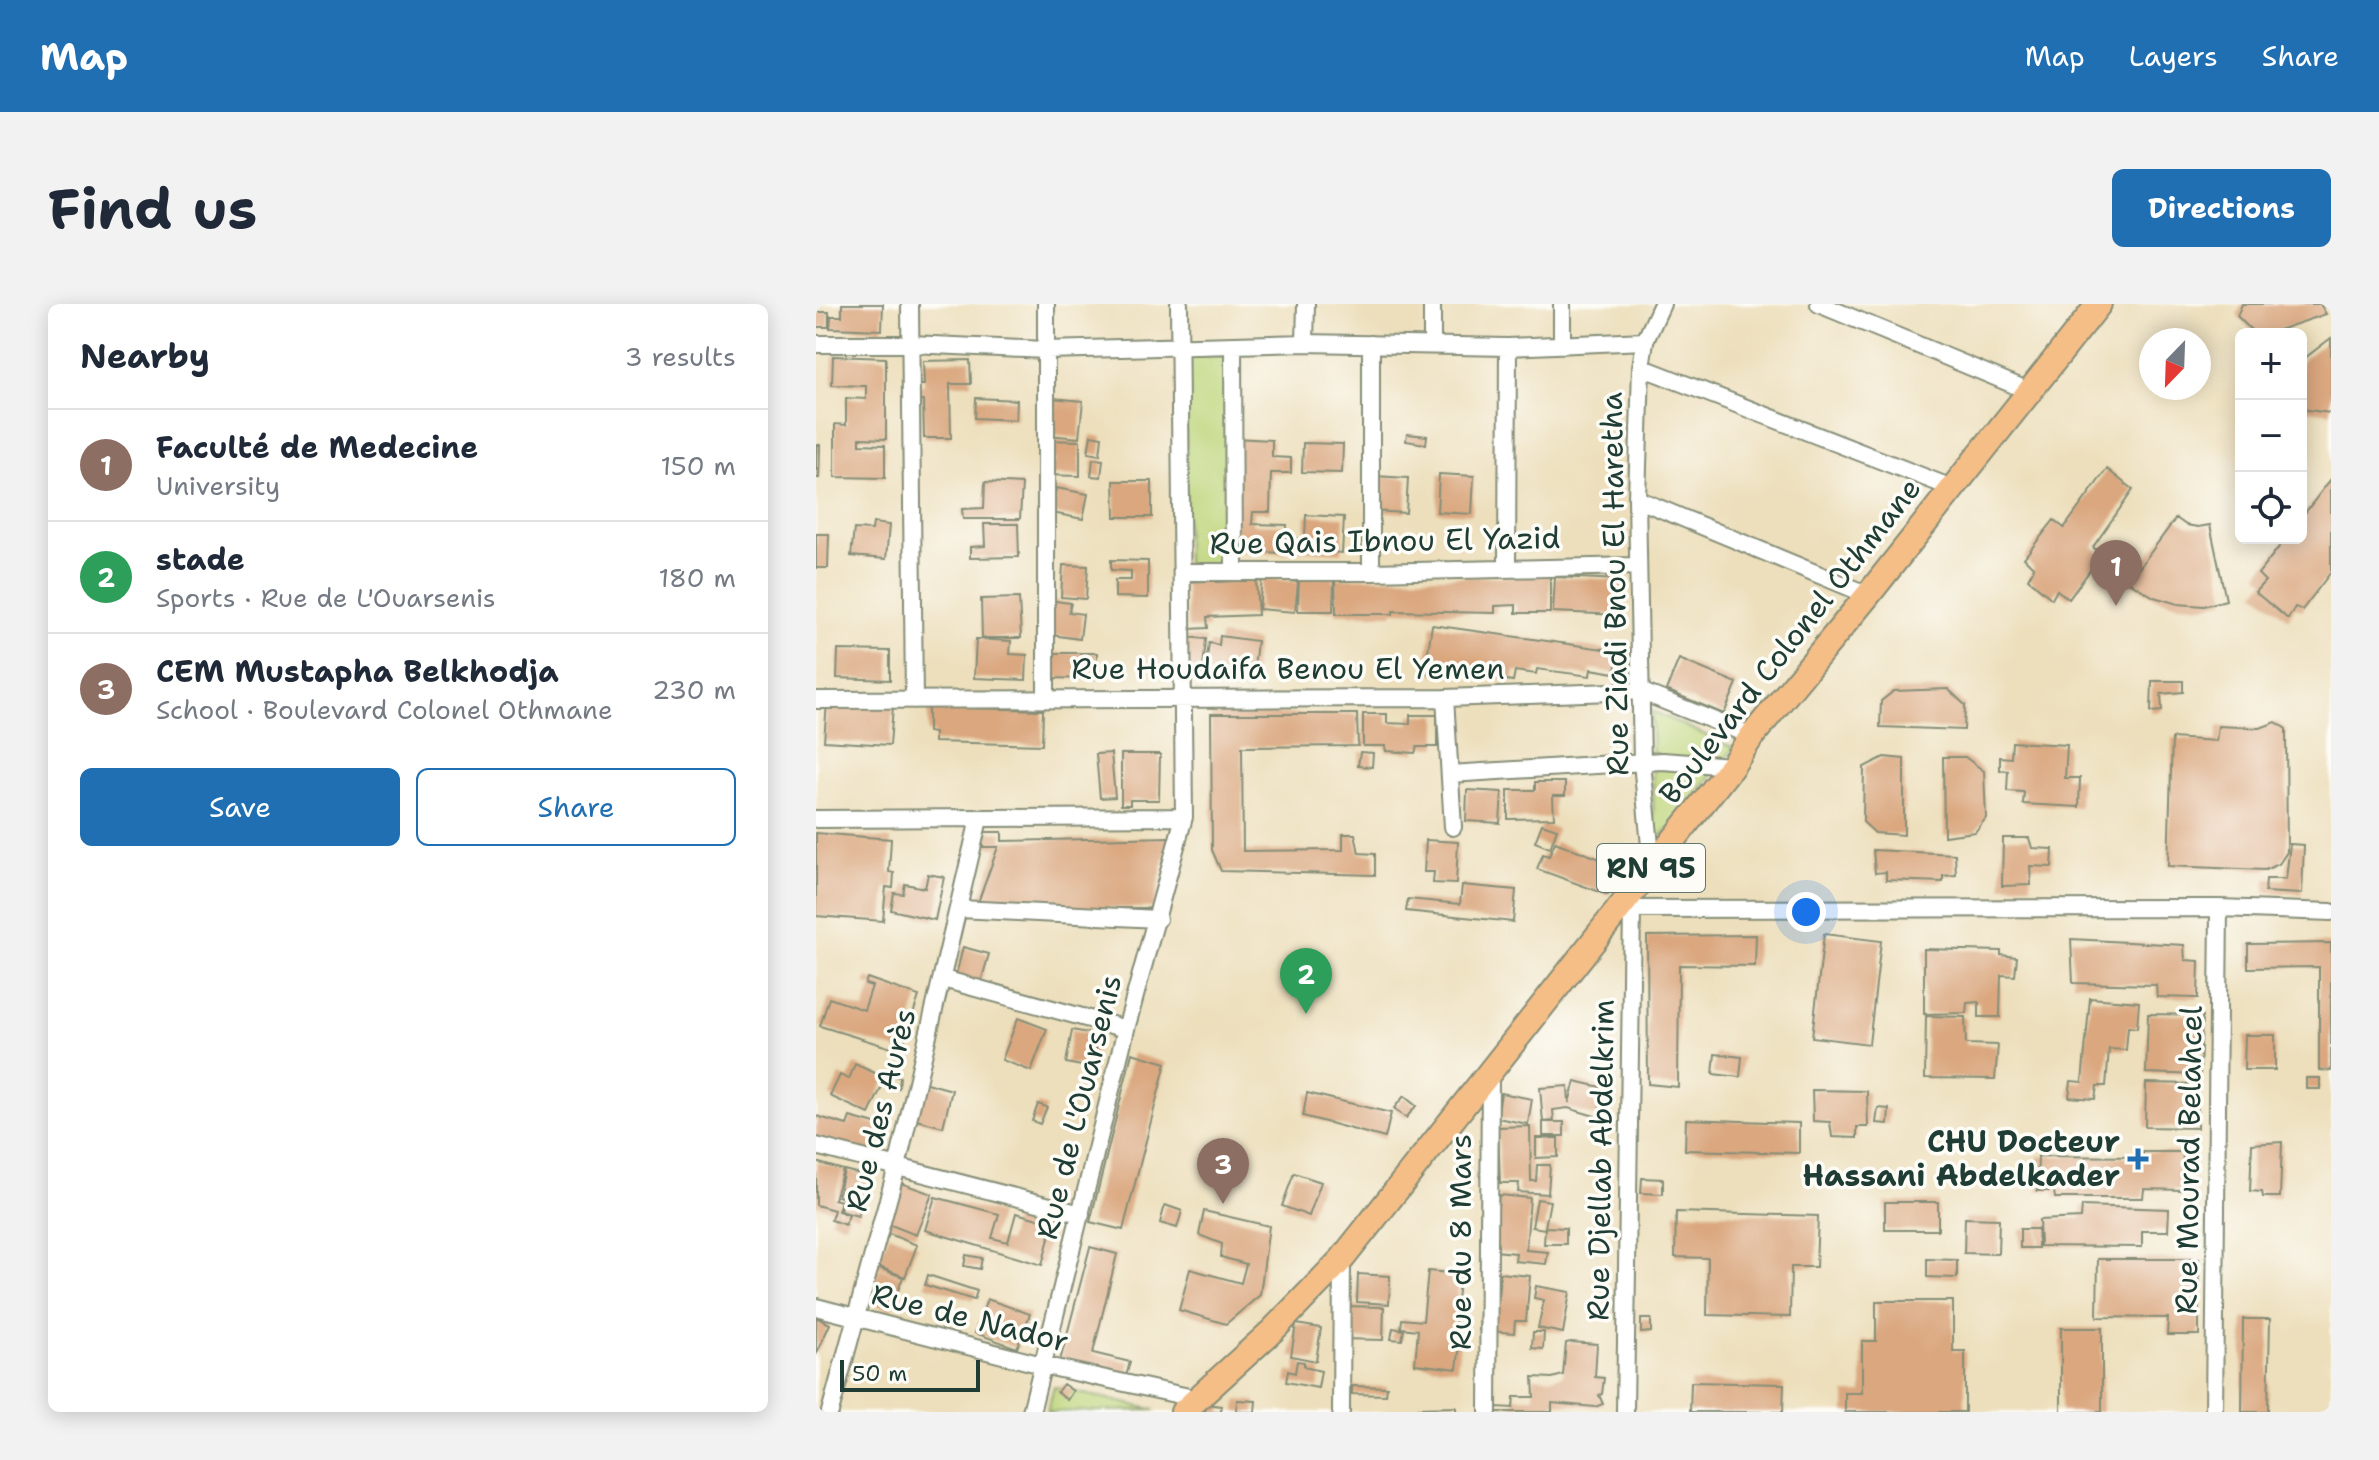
<!DOCTYPE html>
<meta charset="utf-8">
<style>
body{margin:0;font-family:"Shantell Sans",sans-serif;background:#f2f2f3;color:#1f2937}
.controls{position:absolute;right:24px;top:24px;display:grid;overflow:hidden;border-radius:12px;box-shadow:0 4px 20px #0003}
.controls button{width:72px;height:72px;display:grid;place-items:center;padding:0;border:0;border-bottom:2px solid #e0e1e3;background:#fff;color:#1f2937;font:40px sans-serif}
.compass{position:absolute;left:1323px;top:24px;width:72px;height:72px;border-radius:50%;background:#fff;box-shadow:0 4px 20px #0003;rotate:203deg}
.scale{position:absolute;left:24px;bottom:20px;width:140px;box-sizing:border-box;padding-left:8px;border:4px solid #1f3d34;border-top:0;font-size:22px;line-height:28px;white-space:nowrap;color:#1f3d34;-webkit-text-stroke:6px #fdfcf7;paint-order:stroke}
.you{position:absolute;left:990px;top:608px;width:28px;height:28px;margin:-20px;border:6px solid #fff;border-radius:50%;background:#1a73e8;box-shadow:0 0 0 12px #1a73e833}
.badge{display:grid;place-items:center;width:52px;height:52px;border-radius:50%;background:#1f6fb2;color:#fff;font-size:26px;font-weight:700}
.pin{position:absolute;translate:-50% -66px;filter:drop-shadow(0 2px 4px #0008)}
.pin::after{content:'';position:absolute;top:42px;width:28px;height:24px;background:inherit;clip-path:polygon(0 0,100% 0,50% 100%)}
.list{margin:0;padding:0;list-style:none}
h2{display:flex;justify-content:space-between;align-items:center;height:104px;margin:0;padding:0 32px;font-size:34px}
h2 small{font-size:26px;font-weight:400;color:#747a83}
.list li{display:grid;grid-template-columns:52px 1fr auto;gap:24px;align-items:center;box-sizing:border-box;height:112px;padding:0 32px;border-top:2px solid #e0e1e3}
.list b{display:block;font-size:30px;white-space:nowrap}
.list p{margin:0;font-size:26px;white-space:nowrap;color:#747a83}
.list em{font-size:26px;font-style:normal;color:#747a83}
.actions{display:flex;gap:16px;padding:24px 32px}
.actions a{flex:1;padding:18px 0;border:2px solid #1f6fb2;border-radius:12px;text-align:center;font-size:28px;color:#1f6fb2}
.actions .main{background:#1f6fb2;color:#fff}
.icon{flex:none;width:44px;height:44px;fill:none;stroke:currentColor;stroke-width:2;stroke-linecap:round;stroke-linejoin:round}
.map{position:relative;flex:none;width:1515px;height:1108px;overflow:hidden;border-radius:12px}
header{display:flex;align-items:center;gap:48px;box-sizing:border-box;height:112px;padding:0 40px;background:#1f6fb2;color:#fff}
header strong{font-size:38px}
nav{display:flex;gap:44px;margin-inline-start:auto;font-size:28px}
.intro{display:flex;align-items:center;justify-content:space-between;box-sizing:border-box;height:192px;padding:0 48px}
h1{margin:0;font-size:56px}
.button{padding:20px 36px;border-radius:12px;background:#1f6fb2;color:#fff;font-size:28px;font-weight:700}
main{display:flex;gap:48px;padding:0 48px}
aside{flex:1;background:#fff;border-radius:12px;box-shadow:0 4px 20px #0003}
.map>svg:first-child{display:block}
</style>
<header>
<strong>Map</strong>
<nav><a>Map</a><a>Layers</a><a>Share</a></nav>
</header>
<div class="intro"><h1>Find us</h1><a class="button">Directions</a></div>
<main>
<aside>
<h2>Nearby<small>3 results</small></h2>
<ul class="list">
<li><span class="badge" style="background:#8d6e63">1</span><div><b>Faculté de Medecine</b><p>University</p></div><em>150 m</em></li>
<li><span class="badge" style="background:#2e9e5b">2</span><div><b>stade</b><p>Sports · Rue de L'Ouarsenis</p></div><em>180 m</em></li>
<li><span class="badge" style="background:#8d6e63">3</span><div><b>CEM Mustapha Belkhodja</b><p>School · Boulevard Colonel Othmane</p></div><em>230 m</em></li>
</ul>
<div class="actions"><a class="main">Save</a><a>Share</a></div>
</aside>
<div class="map">
<svg width="1515" height="1108" viewBox="0 0 1515 1108">
<rect width="100%" height="100%" fill="#fdfcf7"/>
<filter id="ink" filterUnits="userSpaceOnUse"><feTurbulence type="fractalNoise" baseFrequency=".0125" numOctaves="2"/><feDisplacementMap in="SourceGraphic" scale="16" xChannelSelector="R" yChannelSelector="G"/><feConvolveMatrix kernelMatrix="1 2 1 2 8 2 1 2 1" color-interpolation-filters="sRGB"/></filter>
<filter id="wash" filterUnits="userSpaceOnUse"><feTurbulence type="fractalNoise" baseFrequency=".006" numOctaves="4" result="noise"/><feDisplacementMap in="SourceGraphic" scale="32" xChannelSelector="R" yChannelSelector="G"/><feGaussianBlur stdDeviation="1.8" result="paint"/><feColorMatrix in="noise" values="0 0 0 0 0 0 0 0 0 0 0 0 0 0 0 0 0 1.4 0 .05"/><feComposite in="paint" operator="in"/></filter>
<g filter="url(#wash)">
<rect width="100%" height="100%" fill="#eddfbc"/>
<path fill="#bed57a" stroke="#6e8957" stroke-width="2" d="M 369,52 L 412,52 L 413,264 L 370,264 Z
M 836,407 L 918,444 L 838,542 Z
M 238,1083 L 339,1106 L 231,1108 Z"/>
<g id="blocks">
<path fill="#daa77f" d="M 26,0 L 67,0 L 66,26 L 14,24 L 15,12 L 26,12 Z
M 1426,0 L 1504,0 L 1510,10 L 1451,30 L 1439,30 L 1421,12 Z
M 0,8 L 13,8 L 13,23 L 0,23 Z
M 1515,34 L 1515,109 L 1485,105 L 1485,57 Z
M 17,52 L 70,54 L 70,135 L 44,134 L 44,140 L 69,141 L 69,174 L 19,173 L 19,120 L 30,121 L 30,94 L 50,95 L 50,82 L 16,81 Z
M 154,56 L 155,80 L 134,80 L 135,134 L 108,134 L 107,97 L 102,97 L 102,81 L 108,81 L 107,57 Z
M 225,93 L 267,97 L 263,134 L 222,130 Z
M 160,94 L 201,96 L 200,116 L 159,114 Z
M 591,130 L 611,132 L 610,140 L 590,137 Z
M 275,131 L 286,133 L 284,151 L 272,149 Z
M 417,134 L 456,136 L 456,153 L 475,154 L 475,169 L 455,169 L 454,208 L 437,208 L 436,220 L 471,221 L 470,249 L 417,247 Z
M 224,136 L 264,137 L 264,172 L 226,171 L 226,159 L 239,160 L 239,154 L 224,153 Z
M 487,139 L 527,140 L 526,169 L 486,168 Z
M 0,141 L 4,141 L 3,174 L 0,174 Z
M 277,155 L 287,156 L 285,173 L 275,172 Z
M 1291,165 L 1317,186 L 1277,243 L 1285,251 L 1253,295 L 1241,286 L 1236,295 L 1212,275 L 1218,264 L 1208,254 L 1238,216 L 1248,224 Z
M 623,170 L 658,172 L 656,210 L 621,208 Z
M 558,172 L 592,174 L 590,209 L 556,207 Z
M 1515,175 L 1515,268 L 1486,306 L 1479,303 L 1472,315 L 1439,288 L 1449,277 L 1442,270 L 1470,234 L 1485,234 L 1485,214 Z
M 298,177 L 336,177 L 336,213 L 299,213 Z
M 169,178 L 206,180 L 204,215 L 147,215 L 146,205 L 168,204 Z
M 240,184 L 272,190 L 267,215 L 236,209 Z
M 490,211 L 528,213 L 526,249 L 471,245 L 472,234 L 489,235 Z
M 1360,214 L 1370,221 L 1382,223 L 1394,221 L 1410,296 L 1388,302 L 1362,300 L 1338,293 L 1313,278 Z
M 57,219 L 73,221 L 70,255 L 35,252 L 38,225 L 56,226 Z
M 168,220 L 202,220 L 203,253 L 154,254 L 154,243 L 169,242 Z
M 0,230 L 13,230 L 12,264 L 0,264 Z
M 295,256 L 332,257 L 332,294 L 299,293 L 299,276 L 315,276 L 315,267 L 295,266 Z
M 247,261 L 272,262 L 270,295 L 245,293 Z
M 388,270 L 401,270 L 401,278 L 440,276 L 442,311 L 391,313 L 392,324 L 372,325 L 369,278 L 389,277 Z
M 734,272 L 734,309 L 700,309 L 700,301 L 679,302 L 679,309 L 577,307 L 577,310 L 520,310 L 519,274 Z
M 483,273 L 518,273 L 517,307 L 482,307 Z
M 739,273 L 806,276 L 804,311 L 737,308 Z
M 446,274 L 482,278 L 479,308 L 443,305 Z
M 203,294 L 205,334 L 166,334 L 165,295 Z
M 232,296 L 255,299 L 253,308 L 267,310 L 264,335 L 228,330 Z
M 616,321 L 802,347 L 799,369 L 775,365 L 774,372 L 721,365 L 720,370 L 699,367 L 697,377 L 637,368 L 637,372 L 609,368 Z
M 404,332 L 441,337 L 437,374 L 389,369 L 393,339 L 403,341 Z
M 370,333 L 390,335 L 386,374 L 366,371 Z
M 160,335 L 195,337 L 194,350 L 211,351 L 210,376 L 158,374 Z
M 22,346 L 74,347 L 74,376 L 21,374 Z
M 233,349 L 281,349 L 281,375 L 233,374 Z
M 863,355 L 921,379 L 908,410 L 850,386 Z
M 1336,377 L 1367,377 L 1367,388 L 1345,390 L 1346,407 L 1335,408 Z
M 1132,385 L 1149,401 L 1148,426 L 1064,423 L 1065,397 L 1078,387 Z
M 11,398 L 77,402 L 74,441 L 8,437 Z
M 112,403 L 227,406 L 226,441 L 118,438 L 118,429 L 112,428 Z
M 395,410 L 541,410 L 542,442 L 426,443 L 427,547 L 527,546 L 527,530 L 539,530 L 543,549 L 559,550 L 559,571 L 405,567 L 396,546 Z
M 547,410 L 571,410 L 571,419 L 594,420 L 594,411 L 621,411 L 621,443 L 601,443 L 599,449 L 570,447 L 569,442 L 547,442 Z
M 1460,418 L 1470,425 L 1471,548 L 1463,560 L 1449,566 L 1352,562 L 1356,434 L 1400,437 L 1402,422 L 1444,424 Z
M 1196,438 L 1251,441 L 1249,474 L 1264,474 L 1263,503 L 1207,500 L 1208,488 L 1191,487 L 1192,467 L 1184,466 L 1184,453 L 1195,454 Z
M 544,448 L 557,449 L 556,463 L 542,462 Z
M 295,449 L 299,493 L 284,494 L 280,450 Z
M 305,450 L 344,450 L 343,496 L 314,496 L 314,501 L 305,501 Z
M 1068,453 L 1088,455 L 1088,531 L 1059,529 L 1047,518 L 1048,463 Z
M 1127,453 L 1149,453 L 1168,467 L 1170,514 L 1159,528 L 1128,532 Z
M 719,478 L 749,478 L 749,492 L 737,492 L 738,514 L 692,515 L 692,486 L 719,486 Z
M 651,486 L 686,488 L 684,519 L 650,517 Z
M 726,520 L 741,525 L 734,544 L 719,538 Z
M 163,528 L 186,528 L 186,537 L 353,533 L 337,604 L 160,604 L 182,543 L 163,543 Z
M 0,529 L 75,535 L 73,568 L 78,569 L 77,584 L 70,583 L 67,617 L 0,612 Z
M 1187,534 L 1213,534 L 1216,544 L 1237,545 L 1236,563 L 1214,562 L 1215,581 L 1186,582 Z
M 610,536 L 642,538 L 640,580 L 617,579 L 618,568 L 608,568 Z
M 739,538 L 803,562 L 792,591 L 721,565 L 727,550 L 733,552 Z
M 1474,540 L 1488,541 L 1486,590 L 1449,588 L 1450,575 L 1470,575 Z
M 1057,546 L 1139,550 L 1140,571 L 1127,572 L 1127,578 L 1070,576 L 1070,568 L 1059,569 Z
M 112,570 L 128,573 L 119,616 L 75,606 L 78,589 L 87,590 L 89,580 L 109,584 Z
M 646,581 L 700,586 L 697,618 L 590,607 L 592,595 L 644,600 Z
M 1008,630 L 1065,637 L 1053,740 L 996,733 Z
M 940,631 L 939,662 L 863,661 L 862,783 L 832,780 L 831,632 Z
M 1255,635 L 1368,641 L 1369,656 L 1383,657 L 1382,694 L 1341,693 L 1340,681 L 1257,679 Z
M 1515,639 L 1515,767 L 1503,766 L 1503,663 L 1432,664 L 1432,640 Z
M 147,643 L 173,650 L 165,678 L 140,671 Z
M 1108,645 L 1185,647 L 1185,651 L 1201,653 L 1199,672 L 1185,671 L 1184,713 L 1163,713 L 1163,698 L 1151,699 L 1150,709 L 1108,710 Z
M 51,674 L 103,692 L 85,747 L 4,722 L 13,694 L 48,706 L 56,682 L 49,680 Z
M 1274,694 L 1323,698 L 1321,724 L 1312,723 L 1310,746 L 1293,745 L 1290,782 L 1281,782 L 1279,795 L 1253,793 L 1255,777 L 1266,778 Z
M 1332,710 L 1386,711 L 1384,771 L 1330,769 Z
M 1110,712 L 1149,713 L 1150,740 L 1182,741 L 1179,775 L 1109,774 Z
M 202,714 L 231,725 L 215,767 L 186,756 Z
M 256,726 L 283,731 L 276,764 L 250,759 Z
M 1429,731 L 1459,731 L 1459,766 L 1428,766 Z
M 316,749 L 350,759 L 307,926 L 274,918 Z
M 899,750 L 926,753 L 924,773 L 897,770 Z
M 39,760 L 70,774 L 53,810 L 14,792 L 24,771 L 33,775 Z
M 71,771 L 84,773 L 83,784 L 69,781 Z
M 1490,774 L 1504,774 L 1504,785 L 1490,785 Z
M 103,777 L 136,786 L 127,823 L 100,816 L 106,791 L 100,789 Z
M 759,777 L 789,784 L 782,813 L 752,804 L 737,806 L 738,817 L 727,818 L 724,784 L 752,782 L 753,799 Z
M 1330,779 L 1382,780 L 1381,824 L 1329,823 Z
M 996,786 L 1051,787 L 1052,823 L 1041,823 L 1041,834 L 1016,833 L 1014,818 L 997,817 Z
M 491,789 L 575,809 L 569,834 L 487,812 Z
M 685,789 L 716,795 L 712,820 L 681,814 Z
M 588,792 L 600,802 L 590,814 L 578,804 Z
M 222,800 L 231,803 L 224,820 L 216,817 Z
M 1062,804 L 1073,805 L 1072,820 L 1060,819 Z
M 0,812 L 31,821 L 34,813 L 66,822 L 58,849 L 0,833 Z
M 870,815 L 983,819 L 983,849 L 869,846 Z
M 727,818 L 748,818 L 748,832 L 727,832 Z
M 714,822 L 715,877 L 720,877 L 721,861 L 734,861 L 732,890 L 702,888 L 703,879 L 684,879 L 682,823 Z
M 720,834 L 742,834 L 742,853 L 720,854 Z
M 1466,838 L 1464,893 L 1447,893 L 1446,888 L 1434,887 L 1436,840 Z
M 1327,848 L 1367,848 L 1366,886 L 1328,885 L 1327,894 L 1239,894 L 1238,887 L 1221,887 L 1222,852 L 1327,853 Z
M 0,858 L 27,866 L 18,895 L 25,897 L 22,907 L 33,911 L 29,921 L 15,916 L 18,906 L 0,901 Z
M 28,866 L 52,872 L 42,912 L 24,907 L 28,889 L 26,893 L 22,892 Z
M 478,869 L 505,878 L 493,912 L 466,902 Z
M 826,874 L 847,875 L 847,890 L 825,889 Z
M 82,878 L 116,890 L 100,931 L 67,918 Z
M 683,891 L 714,894 L 710,946 L 732,948 L 730,960 L 699,957 L 700,949 L 678,947 Z
M 119,893 L 183,910 L 176,934 L 192,938 L 200,909 L 237,919 L 226,961 L 109,926 Z
M 721,895 L 734,897 L 729,923 L 750,924 L 750,940 L 728,940 L 729,925 L 716,923 Z
M 1069,898 L 1122,898 L 1122,926 L 1069,926 Z
M 349,901 L 366,907 L 361,924 L 344,919 Z
M 1266,902 L 1353,905 L 1352,927 L 1326,927 L 1326,943 L 1224,942 L 1223,916 L 1265,914 Z
M 388,907 L 453,922 L 444,991 L 410,1020 L 363,1006 L 374,965 L 425,979 L 430,960 L 405,953 L 406,940 L 383,931 Z
M 860,908 L 1002,912 L 1000,963 L 975,963 L 974,1013 L 891,1011 L 892,954 L 859,953 Z
M 1149,914 L 1183,915 L 1182,950 L 1148,949 Z
M 1204,925 L 1222,925 L 1222,944 L 1204,944 Z
M 73,930 L 101,941 L 89,973 L 53,959 L 65,949 Z
M 274,943 L 301,950 L 277,1049 L 314,1058 L 309,1076 L 243,1061 Z
M 150,951 L 166,954 L 164,965 L 148,962 Z
M 1111,955 L 1141,956 L 1141,974 L 1111,973 Z
M 1282,955 L 1383,955 L 1383,1031 L 1351,1031 L 1352,1014 L 1281,1013 Z
M 63,964 L 87,973 L 75,1006 L 51,998 Z
M 612,967 L 644,970 L 637,1030 L 645,1031 L 641,1065 L 599,1060 L 602,1026 L 585,1024 L 586,1015 L 607,1017 Z
M 684,969 L 714,972 L 710,1017 L 699,1017 L 698,1029 L 663,1026 L 664,1011 L 672,1011 L 673,993 L 682,994 Z
M 542,970 L 574,972 L 573,1000 L 541,998 Z
M 112,971 L 161,987 L 158,996 L 109,981 Z
M 720,982 L 754,988 L 747,1029 L 722,1024 L 728,996 L 718,994 Z
M 171,995 L 214,1010 L 201,1044 L 159,1029 Z
M 1060,997 L 1137,997 L 1137,1047 L 1149,1047 L 1149,1108 L 1029,1108 L 1029,1089 L 1046,1089 L 1046,1037 L 1060,1037 Z
M 526,1002 L 568,1003 L 567,1036 L 525,1035 Z
M 0,1013 L 14,1020 L 0,1051 Z
M 825,1015 L 835,1015 L 835,1028 L 825,1029 Z
M 1427,1015 L 1454,1015 L 1452,1108 L 1426,1108 Z
M 480,1020 L 505,1024 L 500,1057 L 475,1052 Z
M 577,1024 L 588,1026 L 586,1036 L 575,1035 Z
M 1245,1024 L 1286,1024 L 1286,1108 L 1245,1108 Z
M 717,1028 L 728,1028 L 727,1045 L 716,1044 Z
M 755,1038 L 781,1040 L 779,1073 L 788,1074 L 786,1090 L 783,1091 L 787,1100 L 779,1103 L 736,1099 L 736,1108 L 681,1108 L 681,1103 L 697,1104 L 698,1093 L 718,1093 L 717,1073 L 736,1074 L 747,1071 L 750,1039 Z
M 481,1057 L 488,1058 L 488,1063 L 505,1067 L 502,1084 L 470,1078 L 472,1067 L 479,1069 Z
M 875,1078 L 968,1080 L 967,1108 L 874,1108 Z
M 247,1080 L 257,1087 L 251,1096 L 241,1088 Z
M 536,1082 L 571,1083 L 570,1091 L 536,1090 Z
M 421,1096 L 440,1097 L 439,1108 L 420,1108 Z
M 389,1100 L 405,1102 L 405,1108 L 389,1108 Z
M 640,1103 L 640,1108 L 601,1108 L 601,1104 Z"/>
</g>
</g>
<g filter="url(#ink)">
<use href="#blocks" fill-opacity="0" stroke="#868e78" stroke-width="2"/>
<g fill="none" stroke-linecap="round" stroke-linejoin="round">
<defs>
<path id="minor" d="M 94,0 L 98,396
M 230,0 L 230,395
M 616,0 L 616,40
M 1003,0 L 1213,87
M 489,39 L 490,0
M 0,40 L 95,40 L 230,46 L 489,39 L 692,43 L 829,37
M 555,40 L 555,268
M 746,41 L 746,0
M 417,42 L 418,268
M 825,63 L 1136,184
M 821,195 L 1052,291
M 691,264 L 692,43
M 366,268 L 555,268 L 821,262
M 629,394 L 637,523
M 0,396 L 629,394 L 824,387 L 936,432
M 634,470 L 846,457 L 916,462
M 0,515 L 368,513
M 836,563 L 826,458 L 821,195 L 825,63 L 829,37 L 846,0
M 144,605 L 342,615
M 801,605 L 1403,604 L 1515,608
M 127,675 L 310,725
M 0,842 L 265,910
M 0,1003 L 226,1061 L 382,1095
M 14,1108 L 81,863 L 163,515
M 215,1108 L 310,725 L 368,513 L 363,0
M 525,1108 L 526,955
M 672,1108 L 674,768
M 809,1108 L 816,604
M 1398,1108 L 1403,604"/>
<path id="primary" d="M 367,1108 L 456,1027 L 526,955 L 916,462 L 936,432 L 1052,291 L 1283,0"/>
</defs>
<use href="#minor" stroke="#868e78" stroke-width="20"/>
<use href="#primary" stroke="#868e78" stroke-width="28"/>
<use href="#minor" stroke="#fff" stroke-width="16"/>
<use href="#primary" stroke="#f6be87" stroke-width="24"/>
</g>
</g>
<path fill="#1f6fb2" stroke="#fdfcf7" stroke-width="3" d="M1318 843h8v8h8v8h-8v8h-8v-8h-8v-8h8z"/>
<g text-anchor="middle" stroke-width="7" stroke-linejoin="round" paint-order="stroke">
<rect fill="#fdfcf7" stroke="#62766e" stroke-width="2" x="781" y="540" width="108" height="48" rx="6"/>
<g font-size="28" font-weight="bold" fill="#1f3d34">
<text x="835" y="574">RN 95</text>
</g>
<g font-size="30" fill="#1f3d34" stroke="#fdfcf7">
<text transform="translate(569 237) rotate(-1)" y="10">Rue Qais Ibnou El Yazid</text>
<text transform="translate(799 280) rotate(-91)" y="10">Rue Ziadi Bnou El Haretha</text>
<text transform="translate(974 337) rotate(-52)" y="10">Boulevard Colonel Othmane</text>
<text x="472" y="375">Rue Houdaifa Benou El Yemen</text>
<text transform="translate(263 803) rotate(-76)" y="10">Rue de L'Ouarsenis</text>
<text transform="translate(65 806) rotate(-76)" y="10">Rue des Aurès</text>
<text transform="translate(785 856) rotate(-89)" y="10">Rue Djellab Abdelkrim</text>
<text transform="translate(1373 856) rotate(-89)" y="10">Rue Mourad Belahcel</text>
<text transform="translate(645 938) rotate(-90)" y="10">Rue du 8 Mars</text>
<text transform="translate(154 1014) rotate(14)" y="10">Rue de Nador</text>
</g>
<g font-size="30" font-weight="bold" fill="#1f3d34" stroke="#fdfcf7" text-anchor="end">
<text x="1304" y="848">CHU Docteur<tspan x="1304" dy="34">Hassani Abdelkader</tspan></text>
</g>
</g>
</svg>
<div class="controls">
<button>+</button>
<button>−</button>
<button><svg class="icon" aria-label="locate" viewBox="0 0 24 24"><circle cx="12" cy="12" r="6"/><path d="M12 2v4M12 18v4M2 12h4M18 12h4"/></svg></button>
</div>
<svg class="compass" viewBox="-18 -18 36 36"><path d="M0-13l5 13h-10z" fill="#e53935"/><path d="M0 13l5-13h-10z" fill="#747a83"/></svg>
<div class="scale">50 m</div>
<div class="you"></div>
<div class="pin badge" style="left:1300px;top:302px;background:#8d6e63">1</div>
<div class="pin badge" style="left:490px;top:710px;background:#2e9e5b">2</div>
<div class="pin badge" style="left:407px;top:900px;background:#8d6e63">3</div>
</div>
</main>
